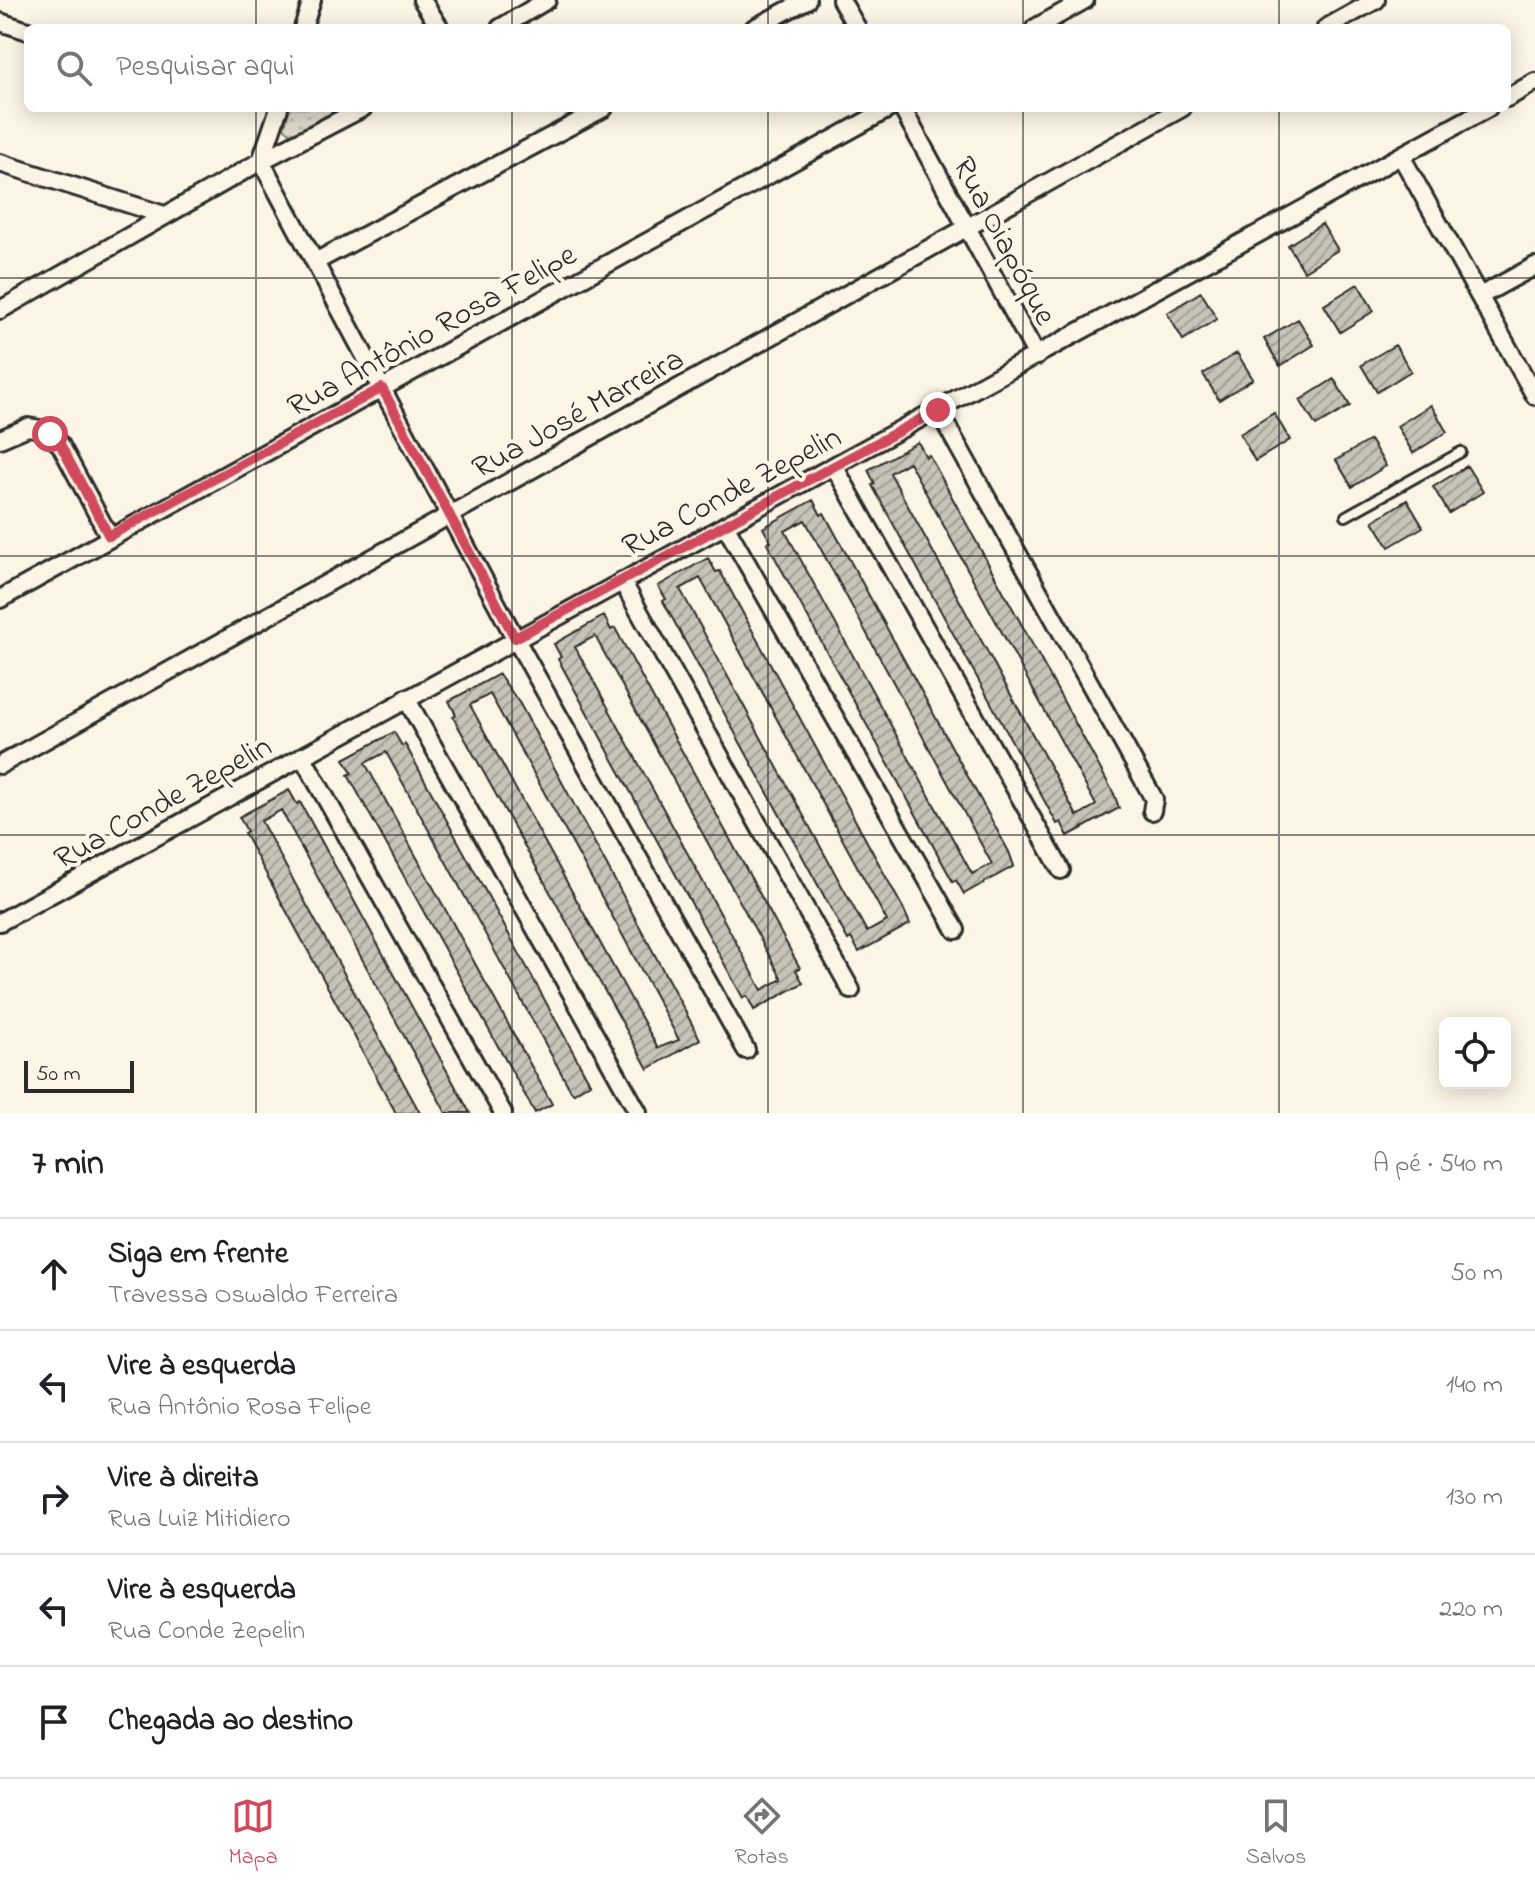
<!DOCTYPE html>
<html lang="pt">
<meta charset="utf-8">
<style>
body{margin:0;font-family:"Indie Flower",sans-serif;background:#f6f6f6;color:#202124}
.controls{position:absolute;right:24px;bottom:24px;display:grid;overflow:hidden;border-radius:12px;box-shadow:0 4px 20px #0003}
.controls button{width:72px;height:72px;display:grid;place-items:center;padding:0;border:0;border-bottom:2px solid #e0e0e0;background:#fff;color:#202124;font:40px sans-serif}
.scale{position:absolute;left:24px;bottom:20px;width:110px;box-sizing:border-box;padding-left:8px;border:4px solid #2b2b2b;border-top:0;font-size:22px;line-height:28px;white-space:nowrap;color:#2b2b2b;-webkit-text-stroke:6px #fcf5e5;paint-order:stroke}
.stop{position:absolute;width:24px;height:24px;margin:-18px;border:6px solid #d1495b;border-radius:50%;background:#fff}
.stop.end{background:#d1495b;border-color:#fff;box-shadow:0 2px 8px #0008}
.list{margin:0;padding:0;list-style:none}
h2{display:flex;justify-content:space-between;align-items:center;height:104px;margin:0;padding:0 32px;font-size:34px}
h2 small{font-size:26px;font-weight:400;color:#757577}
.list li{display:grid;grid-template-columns:52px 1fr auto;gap:24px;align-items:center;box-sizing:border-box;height:112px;padding:0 32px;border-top:2px solid #e0e0e0}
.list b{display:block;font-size:30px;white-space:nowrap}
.list p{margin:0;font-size:26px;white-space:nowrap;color:#757577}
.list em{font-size:26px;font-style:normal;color:#757577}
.icon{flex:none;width:44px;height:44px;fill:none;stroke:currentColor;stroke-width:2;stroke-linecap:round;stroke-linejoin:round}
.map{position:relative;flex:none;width:1535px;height:1113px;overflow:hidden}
.search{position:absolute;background:#fff;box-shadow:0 4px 20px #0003;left:24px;right:24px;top:24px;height:88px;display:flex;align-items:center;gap:20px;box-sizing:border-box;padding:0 28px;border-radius:12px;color:#757577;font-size:30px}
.sheet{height:664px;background:#fff}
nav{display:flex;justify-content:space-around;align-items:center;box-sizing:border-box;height:112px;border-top:2px solid #e0e0e0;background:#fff;font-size:22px;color:#757577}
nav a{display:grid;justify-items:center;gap:4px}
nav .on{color:#d1495b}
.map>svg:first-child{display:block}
</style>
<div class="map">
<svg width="1535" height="1113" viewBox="0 0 1535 1113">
<defs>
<pattern id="park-dots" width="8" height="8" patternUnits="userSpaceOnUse" patternTransform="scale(2)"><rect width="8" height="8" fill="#ded8ca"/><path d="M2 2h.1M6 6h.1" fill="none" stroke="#bfbaae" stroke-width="1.8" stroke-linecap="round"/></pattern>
<pattern id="building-hatch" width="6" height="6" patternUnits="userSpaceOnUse" patternTransform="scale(2)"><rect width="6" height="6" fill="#c8c3b7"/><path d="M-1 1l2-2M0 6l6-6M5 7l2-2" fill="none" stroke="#a39f95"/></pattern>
</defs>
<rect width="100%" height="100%" fill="#fcf5e5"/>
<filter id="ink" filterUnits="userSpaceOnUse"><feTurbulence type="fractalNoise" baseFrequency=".0125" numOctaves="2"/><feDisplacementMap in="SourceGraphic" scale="16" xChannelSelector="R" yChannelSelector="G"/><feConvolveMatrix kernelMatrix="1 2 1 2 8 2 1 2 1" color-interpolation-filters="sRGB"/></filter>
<g filter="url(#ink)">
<path fill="url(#park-dots)" stroke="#84827a" stroke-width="2" d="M 290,108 L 333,108 L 331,113 L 292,135 L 284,128 Z"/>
<path fill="url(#building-hatch)" stroke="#2b2b2b" stroke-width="2" fill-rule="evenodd" d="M 1322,224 L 1338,250 L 1304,271 L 1288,245 Z
M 1358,284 L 1374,311 L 1340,332 L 1324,305 Z
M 1201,292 L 1217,319 L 1183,340 L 1167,313 Z
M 1298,319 L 1314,345 L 1280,366 L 1264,339 Z
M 1395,345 L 1411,371 L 1377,392 L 1361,365 Z
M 1237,353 L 1253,379 L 1219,400 L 1203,374 Z
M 1334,379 L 1350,406 L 1316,426 L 1300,400 Z
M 1431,405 L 1447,432 L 1413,453 L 1397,426 Z
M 1274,413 L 1290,440 L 1255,461 L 1240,434 Z
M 1370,440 L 1386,466 L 1352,487 L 1336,460 Z
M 918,442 L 926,457 L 929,455 L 1114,794 L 1119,808 L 1068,836 L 1061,822 L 1057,824 L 872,485 L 875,484 L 868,470 ZM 909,462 L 1096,805 L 1077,816 L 890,473 Z
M 1467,466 L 1483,492 L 1449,513 L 1433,487 Z
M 813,500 L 821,515 L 824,513 L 1009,852 L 1014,866 L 964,894 L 956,880 L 953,882 L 767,543 L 771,542 L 763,528 ZM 805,520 L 992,864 L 972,874 L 785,531 Z
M 1407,500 L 1423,527 L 1389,547 L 1373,521 Z
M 708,558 L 716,572 L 720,571 L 904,910 L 910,924 L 859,952 L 851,938 L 848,940 L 663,601 L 666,599 L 658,586 ZM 700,578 L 887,921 L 867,932 L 680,589 Z
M 604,616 L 611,630 L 615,628 L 800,968 L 796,970 L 803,983 L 754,1010 L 747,996 L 743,998 L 558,659 L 561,657 L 554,644 ZM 595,636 L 782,979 L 762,990 L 575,647 Z
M 499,674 L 520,704 L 700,1039 L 648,1069 L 453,717 L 456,715 L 449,701 ZM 490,694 L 616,923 L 679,1040 L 658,1048 L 537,828 L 470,705 Z
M 394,732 L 402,746 L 405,744 L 590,1083 L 574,1093 L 571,1091 L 386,752 L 365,763 L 552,1104 L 535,1113 L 348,775 L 352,773 L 344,759 Z
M 289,790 L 297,804 L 300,802 L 470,1113 L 446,1113 L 281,810 L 261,821 L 420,1113 L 396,1113 L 244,833 L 247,831 L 239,817 Z"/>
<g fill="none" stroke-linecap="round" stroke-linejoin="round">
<defs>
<path id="service" d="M 1346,516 L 1461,452"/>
<path id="minor" d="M 422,0 L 440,28
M 841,0 L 857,28
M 0,22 L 28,31
M 303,28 L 312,0
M 500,28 L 547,0
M 754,28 L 807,0
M 1035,28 L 1085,0
M 1326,28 L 1376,0
M 1507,98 L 1535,82
M 279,108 L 261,161 L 515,638 L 746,1050
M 902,108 L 1037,356
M 1401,156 L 1535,396
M 0,163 L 164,215
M 315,262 L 604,108
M 1480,296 L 1535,266
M 0,310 L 261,161 L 363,108
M 938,410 L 1154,799 L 1152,811
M 0,439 L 28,427 L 40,429 L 60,444 L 109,536
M 834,466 L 1061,870
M 725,525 L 956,930
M 622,581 L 851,990
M 0,599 L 890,108
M 406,698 L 638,1112
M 302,756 L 503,1113
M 0,765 L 1182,108
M 0,922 L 1488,108"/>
</defs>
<use href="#service" stroke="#2b2b2b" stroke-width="14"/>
<use href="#minor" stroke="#2b2b2b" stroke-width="22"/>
<use href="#service" stroke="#fcf5e5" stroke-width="8"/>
<use href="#minor" stroke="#fcf5e5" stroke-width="16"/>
</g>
</g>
<g fill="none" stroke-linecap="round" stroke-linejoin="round" filter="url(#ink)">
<path stroke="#d1495b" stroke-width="10" d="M 50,434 L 60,444 L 109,536 L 382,388 L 515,638 L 938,410"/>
</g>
<path fill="none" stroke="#2b2b2b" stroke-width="2" stroke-opacity="0.55" d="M 256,0 L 256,28M 512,0 L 512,28M 768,0 L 768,28M 1023,0 L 1023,28M 1279,0 L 1279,28M 256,108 L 256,1113M 512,108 L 512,1113M 768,108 L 768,1113M 1023,108 L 1023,1113M 1279,108 L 1279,1113M 0,278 L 1535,278M 0,556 L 1535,556M 0,835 L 1535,835"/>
<g text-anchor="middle" stroke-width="8" stroke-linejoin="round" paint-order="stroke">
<g font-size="32" fill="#2b2b2b" stroke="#fcf5e5">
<text transform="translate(1006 240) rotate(62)" y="11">Rua Oiapóque</text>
<text transform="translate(431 329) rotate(-29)" y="11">Rua Antônio Rosa Felipe</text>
<text transform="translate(577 412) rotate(-29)" y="11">Rua José Marreira</text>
<text transform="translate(731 490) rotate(-28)" y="11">Rua Conde Zepelin</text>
<text transform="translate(162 801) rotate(-29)" y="11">Rua Conde Zepelin</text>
</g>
</g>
</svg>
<div class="controls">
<button><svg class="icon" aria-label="locate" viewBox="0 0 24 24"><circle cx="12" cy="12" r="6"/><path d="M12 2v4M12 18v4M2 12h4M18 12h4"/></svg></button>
</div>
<div class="scale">50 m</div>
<div class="stop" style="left:50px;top:434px"></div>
<div class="stop end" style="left:938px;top:410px"></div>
<div class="search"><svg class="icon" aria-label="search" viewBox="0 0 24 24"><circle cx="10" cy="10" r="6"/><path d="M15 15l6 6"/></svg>Pesquisar aqui</div>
</div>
<section class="sheet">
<h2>7 min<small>A pé · 540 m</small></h2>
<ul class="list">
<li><svg class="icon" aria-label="ahead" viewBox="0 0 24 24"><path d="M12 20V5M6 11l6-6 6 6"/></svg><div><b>Siga em frente</b><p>Travessa Oswaldo Ferreira</p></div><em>50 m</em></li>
<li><svg class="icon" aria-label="left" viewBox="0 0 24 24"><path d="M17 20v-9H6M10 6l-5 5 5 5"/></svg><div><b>Vire à esquerda</b><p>Rua Antônio Rosa Felipe</p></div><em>140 m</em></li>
<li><svg class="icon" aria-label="right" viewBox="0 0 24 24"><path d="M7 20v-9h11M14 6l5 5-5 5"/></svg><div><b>Vire à direita</b><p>Rua Luiz Mitidiero</p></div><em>130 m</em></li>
<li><svg class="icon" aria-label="left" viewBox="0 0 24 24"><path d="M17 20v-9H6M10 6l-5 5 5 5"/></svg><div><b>Vire à esquerda</b><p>Rua Conde Zepelin</p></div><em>220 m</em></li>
<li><svg class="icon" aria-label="arrive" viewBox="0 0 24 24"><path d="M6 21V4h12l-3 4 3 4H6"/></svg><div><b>Chegada ao destino</b></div></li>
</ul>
</section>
<nav>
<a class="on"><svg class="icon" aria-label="map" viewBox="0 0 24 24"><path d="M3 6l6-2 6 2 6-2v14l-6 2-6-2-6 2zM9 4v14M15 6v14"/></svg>Mapa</a>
<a><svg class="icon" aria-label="directions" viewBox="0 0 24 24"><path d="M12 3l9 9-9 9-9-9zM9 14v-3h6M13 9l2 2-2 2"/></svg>Rotas</a>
<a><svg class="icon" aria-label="saved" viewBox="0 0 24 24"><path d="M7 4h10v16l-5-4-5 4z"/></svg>Salvos</a>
</nav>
